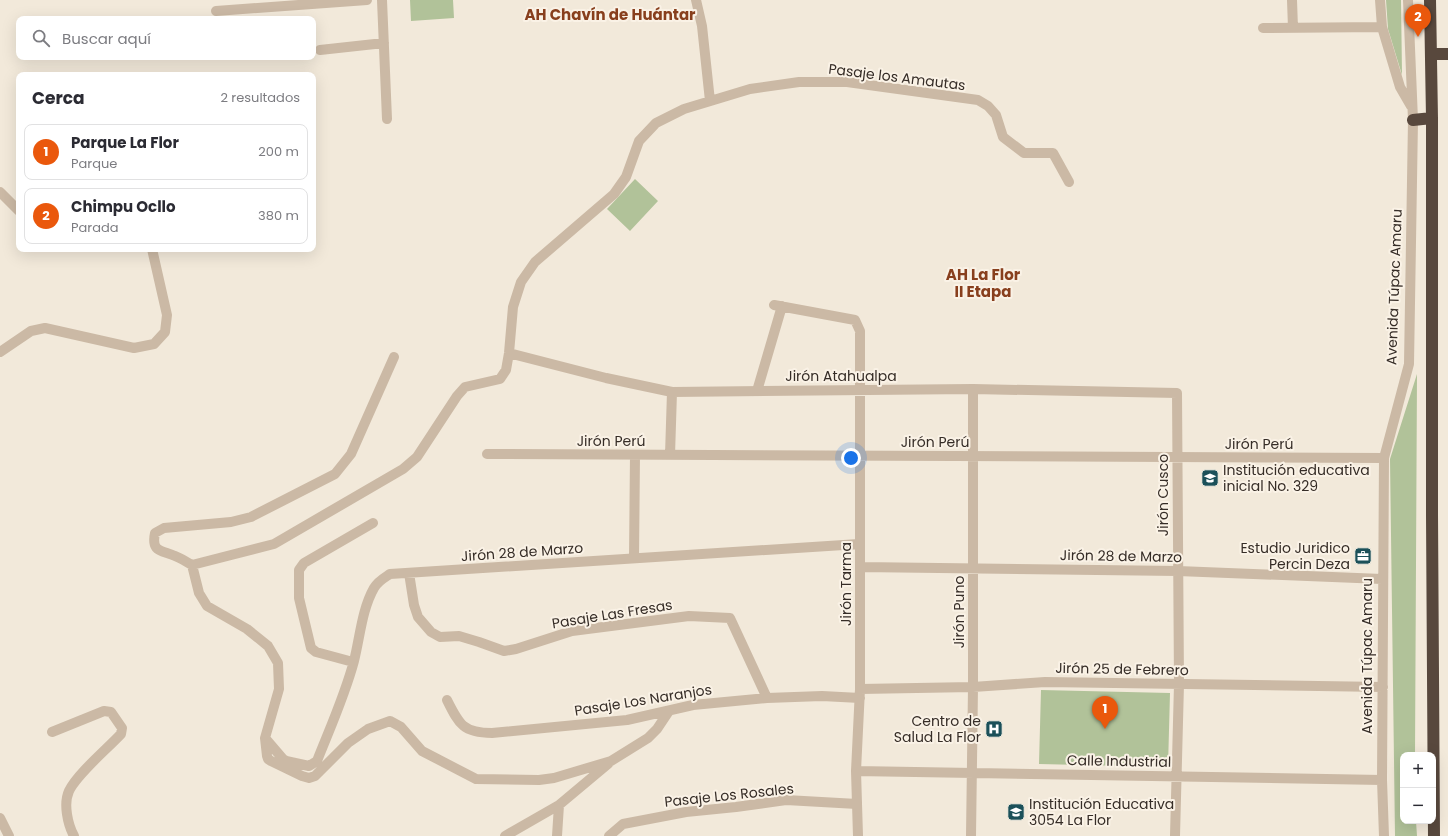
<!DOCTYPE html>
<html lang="es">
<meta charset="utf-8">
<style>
body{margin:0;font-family:Poppins,sans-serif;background:#f7f7f7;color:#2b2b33}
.controls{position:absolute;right:12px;bottom:12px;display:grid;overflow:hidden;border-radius:8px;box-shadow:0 4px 16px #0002}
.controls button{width:36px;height:36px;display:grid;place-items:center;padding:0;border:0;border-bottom:1px solid #e1e1e2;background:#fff;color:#2b2b33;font:20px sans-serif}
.you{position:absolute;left:851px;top:458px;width:14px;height:14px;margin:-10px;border:3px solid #fff;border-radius:50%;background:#1a73e8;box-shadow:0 0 0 6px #1a73e833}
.badge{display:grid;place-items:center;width:26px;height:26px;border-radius:50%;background:#ea580c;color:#fff;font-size:13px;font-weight:700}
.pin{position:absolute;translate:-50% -33px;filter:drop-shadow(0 1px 2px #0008)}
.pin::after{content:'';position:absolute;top:21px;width:14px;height:12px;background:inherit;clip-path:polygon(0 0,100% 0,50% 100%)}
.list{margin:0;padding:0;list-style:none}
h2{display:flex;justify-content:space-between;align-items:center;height:52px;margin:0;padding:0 16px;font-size:17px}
h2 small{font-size:13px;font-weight:400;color:#7c7c81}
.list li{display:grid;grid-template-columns:26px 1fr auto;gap:12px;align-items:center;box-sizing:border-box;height:56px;margin:0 8px 8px;padding:0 8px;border:1px solid #e1e1e2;border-radius:8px}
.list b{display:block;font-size:15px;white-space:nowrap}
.list p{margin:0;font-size:13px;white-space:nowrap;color:#7c7c81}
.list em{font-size:13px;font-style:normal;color:#7c7c81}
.icon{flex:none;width:22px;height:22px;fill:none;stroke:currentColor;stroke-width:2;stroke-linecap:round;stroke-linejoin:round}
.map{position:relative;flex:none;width:1448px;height:836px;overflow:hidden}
.search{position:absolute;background:#fff;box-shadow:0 4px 16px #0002;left:16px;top:16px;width:300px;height:44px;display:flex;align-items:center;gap:10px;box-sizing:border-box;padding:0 14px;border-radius:8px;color:#7c7c81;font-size:15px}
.panel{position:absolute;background:#fff;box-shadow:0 4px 16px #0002;left:16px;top:72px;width:300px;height:180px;border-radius:8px}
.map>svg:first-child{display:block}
</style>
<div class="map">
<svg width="1448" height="836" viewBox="0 0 1448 836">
<rect width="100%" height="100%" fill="#f2e9da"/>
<path fill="#b1c299" d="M 410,0 L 453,0 L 454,18 L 411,21 Z
M 1386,0 L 1401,0 L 1402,75 L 1388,29 Z
M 635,179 L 658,201 L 630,231 L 607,209 Z
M 1417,374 L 1415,755 L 1403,755 L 1403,821 L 1416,821 L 1417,836 L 1395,836 L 1390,459 Z
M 1041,690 L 1170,693 L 1168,767 L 1039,764 Z"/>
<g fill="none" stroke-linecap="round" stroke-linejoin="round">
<path stroke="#cbb9a5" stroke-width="10" d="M 382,0 L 387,119
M 696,0 L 702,26 L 710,101
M 1292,0 L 1293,28
M 1380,0 L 1382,27 L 1400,87 L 1411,106
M 216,11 L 367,0
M 1263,28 L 1382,27
M 320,50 L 384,43
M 0,192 L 19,211
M 774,305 L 855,320 L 860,331 L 860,689 L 856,771 L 858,836
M 0,352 L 31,331 L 45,328 L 134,348 L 154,344 L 165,332 L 167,315 L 152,249
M 509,353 L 606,378 L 672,392 L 973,389 L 1177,393 L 1179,684 L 1175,836
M 394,357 L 351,454 L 335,474 L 251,517 L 231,522 L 164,528 L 155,533 C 151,552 161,550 175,556 C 181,558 186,562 192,565 L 274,544 L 403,469 L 417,457 L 457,396 L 465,387 L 500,379 L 506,370 L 509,353 L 513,307 L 521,282 L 535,262 L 614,194 L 626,177 L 639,141 L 656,123 L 684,109 L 750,89 L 799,82 L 847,82 L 978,100 L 988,106 L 996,115 L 1003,137 L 1024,153 L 1053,153 L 1069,182
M 757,391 L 782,306
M 487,454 L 1384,458
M 670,455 L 672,392
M 634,558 L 635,455
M 192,565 L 199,593 L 207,606 L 247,629 L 268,646 L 278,663 L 279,689 L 265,738 L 267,756 L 268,759 L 271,761 L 302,776 L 309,778 L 315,776 L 348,743 L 368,729 L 390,721 L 401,727 L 422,751 L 476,779 L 539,780 L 554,778 L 611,761 L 648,738 L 657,729 L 669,711
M 860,567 L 1178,571 L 1382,579
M 409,573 L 414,605 L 418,617 L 431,632 L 440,637 L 459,636 L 479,642 L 504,651 L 516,649 L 572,631 L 689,616 L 730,618 L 767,698
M 353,662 L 316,652 L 311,648 L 299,598 L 299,570 L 304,563 L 373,523
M 860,689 L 973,687 L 1045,682 L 1383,687
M 447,700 C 459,724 463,733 492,733 L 627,720 L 693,705 L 767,698 L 822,696 L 860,698
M 52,732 L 104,711 L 111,712 L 122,728 L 121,734 C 107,749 77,774 69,791 C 63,804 68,825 74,836
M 265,738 L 283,759 L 286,761 L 309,766 L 317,761 C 330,728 345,695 354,661 C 360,637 362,609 374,588 C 378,581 384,578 390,574 L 859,544
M 856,771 L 1382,780
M 0,818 L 9,836
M 505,836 L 559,805 L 608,764
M 557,836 L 559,805
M 609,836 L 623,824 L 686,812 L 736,807 L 786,800 L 857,804
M 971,836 L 973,687 L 973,389
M 1384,836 L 1382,780 L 1384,458 L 1409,364 L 1413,120 L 1408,0"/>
<path stroke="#58483d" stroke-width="12" d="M 1430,0 L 1432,118 L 1432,515 L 1434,836
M 1431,54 L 1448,54
M 1413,120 L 1432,118"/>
</g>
<defs>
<symbol id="school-square" viewBox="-11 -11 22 22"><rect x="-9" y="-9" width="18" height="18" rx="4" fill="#1b5059" stroke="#faf2e6"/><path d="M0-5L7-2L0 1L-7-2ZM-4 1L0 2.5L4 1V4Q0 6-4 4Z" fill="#fff"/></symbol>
<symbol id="office-square" viewBox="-11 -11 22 22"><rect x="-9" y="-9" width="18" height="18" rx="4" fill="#1b5059" stroke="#faf2e6"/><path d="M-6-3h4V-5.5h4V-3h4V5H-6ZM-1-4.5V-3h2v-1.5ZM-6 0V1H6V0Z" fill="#fff"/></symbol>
<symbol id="hospital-square" viewBox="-11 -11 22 22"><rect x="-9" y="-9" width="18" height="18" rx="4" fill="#1b5059" stroke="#faf2e6"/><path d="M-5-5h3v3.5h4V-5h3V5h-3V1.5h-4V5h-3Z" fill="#fff"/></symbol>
</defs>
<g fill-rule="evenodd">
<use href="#school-square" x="1200" y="468" width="20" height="20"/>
<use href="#office-square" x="1353" y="546" width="20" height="20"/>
<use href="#hospital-square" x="984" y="719" width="20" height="20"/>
<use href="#school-square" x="1006" y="802" width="20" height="20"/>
</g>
<g text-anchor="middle" stroke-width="4" stroke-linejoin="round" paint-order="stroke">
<g font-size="14" fill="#362d27" stroke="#faf2e6">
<text transform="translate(897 77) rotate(7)" y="5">Pasaje los Amautas</text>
<text transform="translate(1394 287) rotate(-88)" y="5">Avenida Túpac Amaru</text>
<text x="841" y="381">Jirón Atahualpa</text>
<text x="611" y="446">Jirón Perú</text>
<text x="935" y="447">Jirón Perú</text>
<text x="1259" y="449">Jirón Perú</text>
<text transform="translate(1163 495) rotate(-90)" y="5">Jirón Cusco</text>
<text transform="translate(522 552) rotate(-4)" y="5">Jirón 28 de Marzo</text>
<text transform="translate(1121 556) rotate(1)" y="5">Jirón 28 de Marzo</text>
<text transform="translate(846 584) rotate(-90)" y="5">Jirón Tarma</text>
<text transform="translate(959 612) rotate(-90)" y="5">Jirón Puno</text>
<text transform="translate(612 614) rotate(-9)" y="5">Pasaje Las Fresas</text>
<text transform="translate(1367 656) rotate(-90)" y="5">Avenida Túpac Amaru</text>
<text transform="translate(1122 669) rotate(1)" y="5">Jirón 25 de Febrero</text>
<text transform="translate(643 700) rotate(-9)" y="5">Pasaje Los Naranjos</text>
<text transform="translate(1119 761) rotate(1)" y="5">Calle Industrial</text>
<text transform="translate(729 795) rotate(-6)" y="5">Pasaje Los Rosales</text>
</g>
<g font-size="14" fill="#362d27" stroke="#faf2e6" text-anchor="start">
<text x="1223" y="475">Institución educativa<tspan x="1223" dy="16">inicial No. 329</tspan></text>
<text x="1350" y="553" text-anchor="end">Estudio Juridico<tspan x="1350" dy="16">Percin Deza</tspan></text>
<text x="981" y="726" text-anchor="end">Centro de<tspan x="981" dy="16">Salud La Flor</tspan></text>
<text x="1029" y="809">Institución Educativa<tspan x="1029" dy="16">3054 La Flor</tspan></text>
</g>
<g font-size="15" font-weight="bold" fill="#883f1d" stroke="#faf2e6">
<text x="610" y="20">AH Chavín de Huántar</text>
<text x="983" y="280">AH La Flor<tspan x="983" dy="17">II Etapa</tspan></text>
</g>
</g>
</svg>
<div class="controls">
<button>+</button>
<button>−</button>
</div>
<div class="you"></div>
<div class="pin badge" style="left:1105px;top:729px">1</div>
<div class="pin badge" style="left:1418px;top:37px">2</div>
<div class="search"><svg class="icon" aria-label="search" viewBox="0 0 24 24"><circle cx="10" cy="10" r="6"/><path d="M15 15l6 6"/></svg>Buscar aquí</div>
<section class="panel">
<h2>Cerca<small>2 resultados</small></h2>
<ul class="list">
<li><span class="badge">1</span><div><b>Parque La Flor</b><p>Parque</p></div><em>200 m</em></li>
<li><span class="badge">2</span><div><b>Chimpu Ocllo</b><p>Parada</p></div><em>380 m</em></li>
</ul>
</section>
</div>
